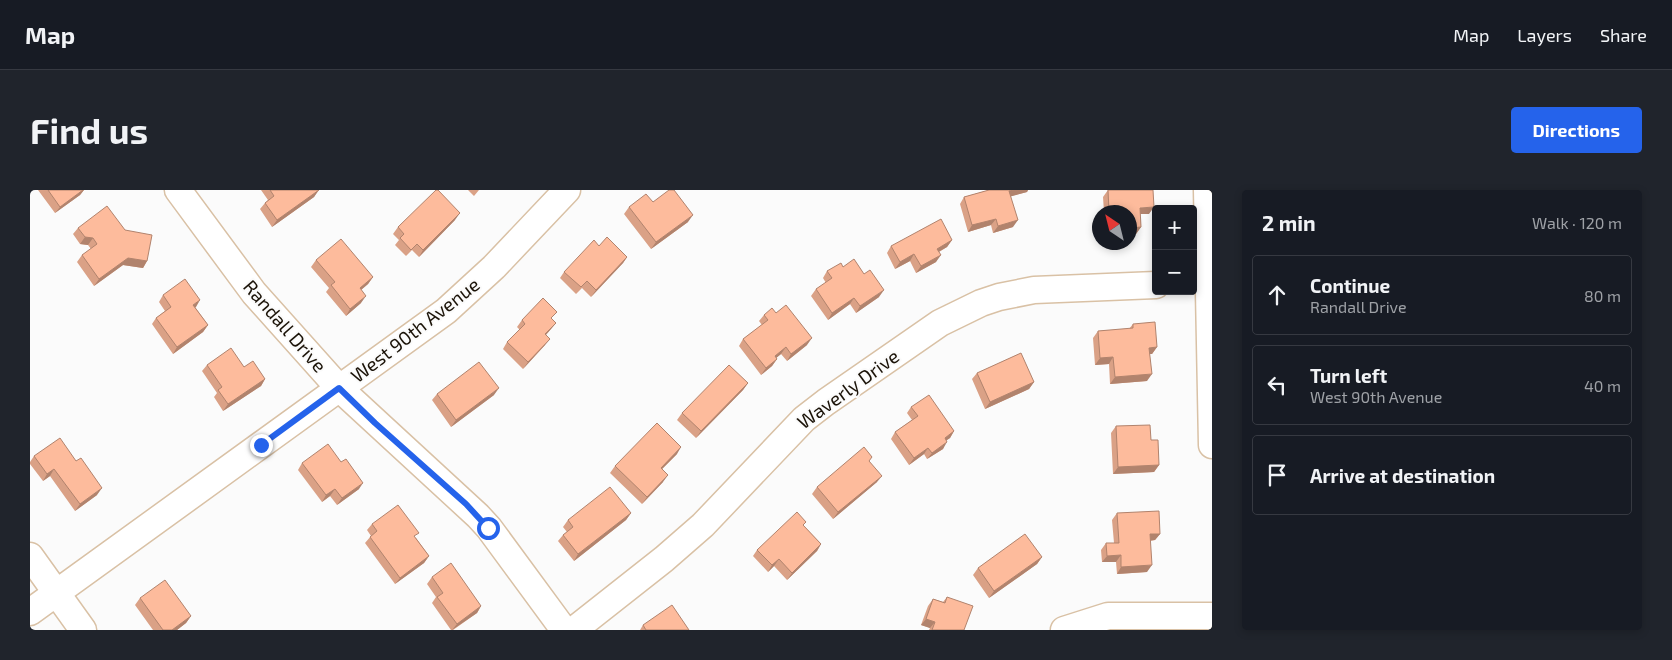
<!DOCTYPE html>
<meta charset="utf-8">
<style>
body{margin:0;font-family:"Exo 2",sans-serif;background:#20242c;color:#f1f3f6}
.controls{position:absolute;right:15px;top:15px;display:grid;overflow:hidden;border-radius:5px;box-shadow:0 2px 8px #0003}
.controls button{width:45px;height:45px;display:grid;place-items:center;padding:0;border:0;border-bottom:1px solid #363941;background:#171b24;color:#f1f3f6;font:25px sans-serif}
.compass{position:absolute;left:1062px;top:15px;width:45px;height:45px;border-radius:50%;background:#171b24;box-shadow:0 2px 8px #0003;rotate:325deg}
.stop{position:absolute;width:15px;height:15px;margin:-11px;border:4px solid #2563eb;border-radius:50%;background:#fff}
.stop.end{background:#2563eb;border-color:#fff;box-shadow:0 1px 5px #0008}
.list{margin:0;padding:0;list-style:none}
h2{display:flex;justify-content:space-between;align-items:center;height:65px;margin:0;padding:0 20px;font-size:21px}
h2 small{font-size:16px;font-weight:400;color:#9ea1a6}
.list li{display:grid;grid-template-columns:32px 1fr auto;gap:15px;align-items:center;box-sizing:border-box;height:80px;margin:0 10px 10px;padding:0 10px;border:1px solid #363941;border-radius:5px}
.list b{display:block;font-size:19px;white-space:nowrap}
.list p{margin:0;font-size:16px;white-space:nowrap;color:#9ea1a6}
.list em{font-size:16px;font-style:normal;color:#9ea1a6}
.icon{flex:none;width:28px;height:28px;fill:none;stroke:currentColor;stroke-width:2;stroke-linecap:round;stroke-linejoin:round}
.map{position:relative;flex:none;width:1182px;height:440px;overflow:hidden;border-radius:5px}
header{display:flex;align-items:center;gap:30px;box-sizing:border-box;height:70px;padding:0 25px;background:#171b24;border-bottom:1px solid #363941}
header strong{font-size:24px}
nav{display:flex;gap:28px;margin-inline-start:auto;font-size:18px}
.intro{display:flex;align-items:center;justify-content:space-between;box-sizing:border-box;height:120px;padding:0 30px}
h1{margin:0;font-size:35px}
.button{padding:12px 22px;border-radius:5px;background:#2563eb;color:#fff;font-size:18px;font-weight:700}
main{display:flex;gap:30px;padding:0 30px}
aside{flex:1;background:#171b24;border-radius:5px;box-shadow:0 2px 8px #0003}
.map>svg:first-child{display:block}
</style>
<header>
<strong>Map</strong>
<nav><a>Map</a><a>Layers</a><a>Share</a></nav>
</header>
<div class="intro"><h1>Find us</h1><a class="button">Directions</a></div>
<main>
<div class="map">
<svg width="1182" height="440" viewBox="0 0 1182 440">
<rect width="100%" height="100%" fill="#fbfbfb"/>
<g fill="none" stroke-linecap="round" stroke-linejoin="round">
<defs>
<path id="minor" d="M 148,0 L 224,103 L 309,198 L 448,326 L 459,338 L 534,440
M 1177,0 L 1182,255
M 0,366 L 53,440
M 0,422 L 416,121 L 464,77 L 537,0
M 544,440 L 634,369 L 673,335 L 774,229 L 796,212 L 910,133 L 951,113 L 969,107 L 1004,100 L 1126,95
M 1034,440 L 1078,426 L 1182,426"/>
</defs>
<use href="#minor" stroke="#d9c1a5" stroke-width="29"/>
<use href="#minor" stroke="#fff" stroke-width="26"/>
</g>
<path fill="#daa186" d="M 8,0 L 54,0 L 50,5 L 25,23 Z
M 231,0 L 288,0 L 284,7 L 242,37 L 230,19 L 235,13 L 238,10 Z
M 438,0 L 449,0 L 444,6 Z
M 959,0 L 998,0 L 997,2 L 981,6 L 983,37 L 963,43 L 961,35 L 938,42 L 930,14 L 934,7 Z
M 1078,0 L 1119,24 L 1110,24 L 1111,37 L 1106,44 L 1101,44 L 1100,47 L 1100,22 L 1074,22 L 1073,7 Z
M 599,17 L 658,32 L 621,59 L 594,24 Z
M 425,30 L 389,67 L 382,60 L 376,66 L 365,55 L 369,50 L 363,44 L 368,37 Z
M 48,38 L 117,71 L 113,78 L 93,75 L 64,96 L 47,72 L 52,65 L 61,59 L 58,55 L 50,54 L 43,44 Z
M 922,50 L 917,57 L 909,62 L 906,72 L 886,83 L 880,71 L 865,79 L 857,63 L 861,56 Z
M 569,56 L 597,67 L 593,73 L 561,107 L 552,98 L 546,104 L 530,88 L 534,82 Z
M 286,70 L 343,87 L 338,94 L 331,100 L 331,113 L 316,126 L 296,102 L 299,98 L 281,77 Z
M 813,77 L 849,107 L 826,123 L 820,114 L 798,130 L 781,106 L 786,99 L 796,93 L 793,88 L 797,81 Z
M 133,105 L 165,117 L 178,135 L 173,142 L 143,164 L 122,134 L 126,128 L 135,121 L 129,112 Z
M 746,123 L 777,155 L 757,171 L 751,164 L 746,168 L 747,169 L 742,176 L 731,185 L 709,156 L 713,149 L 732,135 L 729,131 L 734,125 Z
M 522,129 L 526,133 L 516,145 L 515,155 L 493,179 L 473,159 L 477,152 L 490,140 L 487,137 L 492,130 Z
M 1103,134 L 1127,157 L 1122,164 L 1120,164 L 1117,191 L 1080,194 L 1079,174 L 1065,175 L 1063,148 L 1068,141 L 1099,139 Z
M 177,175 L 214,177 L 235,189 L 231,196 L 193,221 L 184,207 L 187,203 L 172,181 Z
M 947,183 L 1004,192 L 999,199 L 955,219 L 942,189 Z
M 718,193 L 713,200 L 666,248 L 647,230 L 652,223 Z
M 407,204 L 464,205 L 421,237 L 402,210 Z
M 881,217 L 924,241 L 920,248 L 916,250 L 913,259 L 897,269 L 894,264 L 879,275 L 861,249 L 865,242 L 882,230 L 877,223 Z
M 1086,236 L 1121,250 L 1129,275 L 1124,282 L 1083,284 L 1081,243 Z
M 647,264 L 632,279 L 633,292 L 612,314 L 580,283 L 585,276 Z
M 4,266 L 46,271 L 67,305 L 45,321 L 20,286 L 13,291 L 0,274 L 0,272 Z
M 272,273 L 329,299 L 307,315 L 300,306 L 292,312 L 268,280 Z
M 847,292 L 803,329 L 782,304 L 787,297 Z
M 601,323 L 596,330 L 544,371 L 528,351 L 533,345 L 537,342 L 533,337 L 538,330 Z
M 1087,323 L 1130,344 L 1125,350 L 1120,351 L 1117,382 L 1087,384 L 1086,372 L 1072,372 L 1071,360 L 1076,353 L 1084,353 L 1082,330 Z
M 342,334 L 386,348 L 399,366 L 394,373 L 365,394 L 335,353 L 341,346 L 337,340 Z
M 774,336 L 791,354 L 787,361 L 757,390 L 744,376 L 738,382 L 723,366 L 727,360 Z
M 1012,367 L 1007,374 L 959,408 L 943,385 L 948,378 Z
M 402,387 L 451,416 L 447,423 L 423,440 L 421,440 L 402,413 L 406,407 L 397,394 Z
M 917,407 L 934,440 L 899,440 L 900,438 L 891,435 L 898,416 L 903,409 L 913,412 Z
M 110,408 L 161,426 L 156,433 L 147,440 L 123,440 L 105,415 Z
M 613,435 L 659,440 L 610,440 Z"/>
<path fill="#b1836d" d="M 53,0 L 54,0 L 50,5 L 25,23 L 30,17 Z
M 289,0 L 284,7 L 242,37 L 247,30 Z
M 984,0 L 998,0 L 997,2 L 975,8 L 979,1 Z
M 1124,17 L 1119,24 L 1105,24 L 1110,18 Z
M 430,23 L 425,30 L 389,67 L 393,60 Z
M 663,25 L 658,32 L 621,59 L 626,52 Z
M 966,29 L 961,35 L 938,42 L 942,35 Z
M 988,30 L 983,37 L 963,43 L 968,36 Z
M 1111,37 L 1106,44 L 1100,44 L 1101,38 Z
M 55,47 L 63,48 L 58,55 L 50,54 Z
M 922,50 L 917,57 L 903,65 L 907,59 Z
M 884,64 L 880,71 L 865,79 L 870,72 Z
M 911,65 L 906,72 L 886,83 L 891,76 Z
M 597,67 L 593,73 L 561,107 L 566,100 Z
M 98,68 L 117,71 L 113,78 L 93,75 L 64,96 L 69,89 Z
M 343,87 L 338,94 L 325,105 L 330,98 Z
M 854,100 L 849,107 L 826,123 L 830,116 Z
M 336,106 L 331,113 L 316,126 L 320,119 Z
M 824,108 L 820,114 L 798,130 L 802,123 Z
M 170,110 L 166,117 L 158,122 L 163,115 Z
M 526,133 L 521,139 L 510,151 L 515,144 Z
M 178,135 L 173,142 L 143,164 L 147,157 Z
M 782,148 L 777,155 L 757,171 L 761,164 Z
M 520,149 L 515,155 L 493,179 L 498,172 Z
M 756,157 L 751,164 L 740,173 L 745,166 Z
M 1127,157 L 1122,164 L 1115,164 L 1119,158 Z
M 1083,167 L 1079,174 L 1065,175 L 1070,168 Z
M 747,169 L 742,176 L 731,185 L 736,178 Z
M 1122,184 L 1117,191 L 1080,194 L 1085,187 Z
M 235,189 L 231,196 L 193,221 L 198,214 Z
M 1004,192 L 999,199 L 955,219 L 960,212 Z
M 718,193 L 713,200 L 666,248 L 671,241 Z
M 469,198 L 464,205 L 421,237 L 426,230 Z
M 924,241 L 920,248 L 910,255 L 915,248 Z
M 917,252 L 913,259 L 897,269 L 902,263 Z
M 651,257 L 647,264 L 626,285 L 631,278 Z
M 898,258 L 894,264 L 879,275 L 884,268 Z
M 1129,275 L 1124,282 L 1083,284 L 1088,277 Z
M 24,279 L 20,286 L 13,291 L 17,284 Z
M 638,285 L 633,292 L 612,314 L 617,307 Z
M 852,286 L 847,292 L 803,329 L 808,322 Z
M 333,293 L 329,299 L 307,315 L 312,308 Z
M 72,298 L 67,305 L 45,321 L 50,314 Z
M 305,299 L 300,306 L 292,312 L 296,305 Z
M 601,323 L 596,330 L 544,371 L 548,364 Z
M 1120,344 L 1130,344 L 1125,350 L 1115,351 Z
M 791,354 L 787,361 L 757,390 L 762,383 Z
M 1091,365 L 1086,372 L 1072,372 L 1077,366 Z
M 399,366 L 394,373 L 365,394 L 370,388 Z
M 1012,367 L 1007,374 L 959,408 L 964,401 Z
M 749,369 L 744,376 L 738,382 L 742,375 Z
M 1122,375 L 1117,382 L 1087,384 L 1091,377 Z
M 451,416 L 447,423 L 422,440 L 427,434 Z
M 161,426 L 156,433 L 147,440 L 142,440 Z
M 896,429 L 905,432 L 900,438 L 891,435 Z"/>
<path fill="#fdbb9c" stroke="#b1836d" d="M 18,0 L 53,0 L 30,17 Z
M 240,0 L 289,0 L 247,30 L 235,13 L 244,6 Z
M 406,0 L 408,0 L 430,23 L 393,60 L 387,54 L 381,60 L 370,48 L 374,44 L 368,37 Z
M 639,0 L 644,0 L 663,25 L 626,52 L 599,17 L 616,4 L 623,12 Z
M 959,0 L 984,0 L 979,1 L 988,30 L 968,36 L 966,29 L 942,35 L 934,7 Z
M 1078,0 L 1123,0 L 1124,17 L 1110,18 L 1111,37 L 1101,38 L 1101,45 L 1100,45 L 1100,22 L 1079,22 Z
M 77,16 L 95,40 L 122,45 L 117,71 L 98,68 L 69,89 L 52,65 L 67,54 L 63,48 L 55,47 L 48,38 Z
M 911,29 L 922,50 L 907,59 L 911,65 L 891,76 L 884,64 L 870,72 L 861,56 Z
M 577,47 L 597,67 L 566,100 L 557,91 L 551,97 L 534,82 L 564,50 L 569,56 Z
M 311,49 L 343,87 L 330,98 L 336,106 L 320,119 L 301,95 L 305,92 L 286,70 Z
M 824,69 L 834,84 L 840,80 L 854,100 L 830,116 L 824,108 L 802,123 L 786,99 L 802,88 L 797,81 L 811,73 L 813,77 Z
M 155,89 L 170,110 L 163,115 L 178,135 L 147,157 L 126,128 L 141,117 L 133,105 Z
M 513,108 L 527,122 L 521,128 L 526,133 L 515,144 L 520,149 L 498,172 L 477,152 L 495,134 L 492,130 Z
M 756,115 L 782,148 L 761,164 L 756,157 L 745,166 L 747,169 L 736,178 L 713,149 L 738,130 L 734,125 L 742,118 L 746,123 Z
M 1125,132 L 1127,157 L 1119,158 L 1122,184 L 1085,187 L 1083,167 L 1070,168 L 1068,141 L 1103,138 L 1103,134 Z
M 201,158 L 214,177 L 223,171 L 235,189 L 198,214 L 188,200 L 192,197 L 177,175 Z
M 991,163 L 1004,192 L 960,212 L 947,183 Z
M 449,172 L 469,198 L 426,230 L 407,204 Z
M 699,175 L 718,193 L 671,241 L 652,223 Z
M 899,205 L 924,241 L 915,248 L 917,252 L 902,263 L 898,258 L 884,268 L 865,242 L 888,226 L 881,217 Z
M 627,233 L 651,257 L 631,278 L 638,285 L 617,307 L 585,276 Z
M 1120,235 L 1121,250 L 1128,250 L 1129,275 L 1088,277 L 1086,236 Z
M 30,248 L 46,271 L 51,268 L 72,298 L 50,314 L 24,279 L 17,284 L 4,266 Z
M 298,254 L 311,272 L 316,269 L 333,293 L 312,308 L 305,299 L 296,305 L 272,273 Z
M 834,257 L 842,267 L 839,271 L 852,286 L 808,322 L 787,297 Z
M 580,297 L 601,323 L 548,364 L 533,345 L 543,337 L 538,330 Z
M 368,315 L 389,343 L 384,346 L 399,366 L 370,388 L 340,347 L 347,341 L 342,334 Z
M 1129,321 L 1130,344 L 1120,344 L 1122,375 L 1091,377 L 1091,365 L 1077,366 L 1076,353 L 1089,353 L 1087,323 Z
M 767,322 L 776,332 L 773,335 L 791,354 L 762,383 L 749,369 L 742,375 L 727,360 Z
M 995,344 L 1012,367 L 964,401 L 948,378 Z
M 421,373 L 451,416 L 427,434 L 407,407 L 413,403 L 402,387 Z
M 135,390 L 161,426 L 142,440 L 133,440 L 110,408 Z
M 917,407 L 943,416 L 934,440 L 902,440 L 905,432 L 896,429 L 903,409 L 915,413 Z
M 642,415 L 659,440 L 616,440 L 613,435 Z"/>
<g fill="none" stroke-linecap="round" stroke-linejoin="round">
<path stroke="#2563eb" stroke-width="6" d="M 231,255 L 309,198 L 345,233 L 436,314 L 458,338"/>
</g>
<g text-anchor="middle" stroke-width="4" stroke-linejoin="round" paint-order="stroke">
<g font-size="19" fill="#1b1308" stroke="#fbfbfb">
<text transform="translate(255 136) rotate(49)" y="7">Randall Drive</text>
<text transform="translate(385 140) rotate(-38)" y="7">West 90th Avenue</text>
<text transform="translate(818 199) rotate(-36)" y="7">Waverly Drive</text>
</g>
</g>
</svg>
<div class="controls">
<button>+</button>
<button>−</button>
</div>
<svg class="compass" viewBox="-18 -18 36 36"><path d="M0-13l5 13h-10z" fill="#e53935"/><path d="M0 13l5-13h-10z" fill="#9ea1a6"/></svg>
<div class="stop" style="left:458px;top:338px"></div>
<div class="stop end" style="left:231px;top:255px"></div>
</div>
<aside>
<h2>2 min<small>Walk · 120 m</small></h2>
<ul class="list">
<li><svg class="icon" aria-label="ahead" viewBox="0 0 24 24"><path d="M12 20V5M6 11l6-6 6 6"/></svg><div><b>Continue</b><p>Randall Drive</p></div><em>80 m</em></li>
<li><svg class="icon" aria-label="left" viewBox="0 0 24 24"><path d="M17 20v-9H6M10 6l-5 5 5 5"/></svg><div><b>Turn left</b><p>West 90th Avenue</p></div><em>40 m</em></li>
<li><svg class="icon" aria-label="arrive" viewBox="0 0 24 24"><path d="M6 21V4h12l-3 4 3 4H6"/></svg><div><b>Arrive at destination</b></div></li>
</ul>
</aside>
</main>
